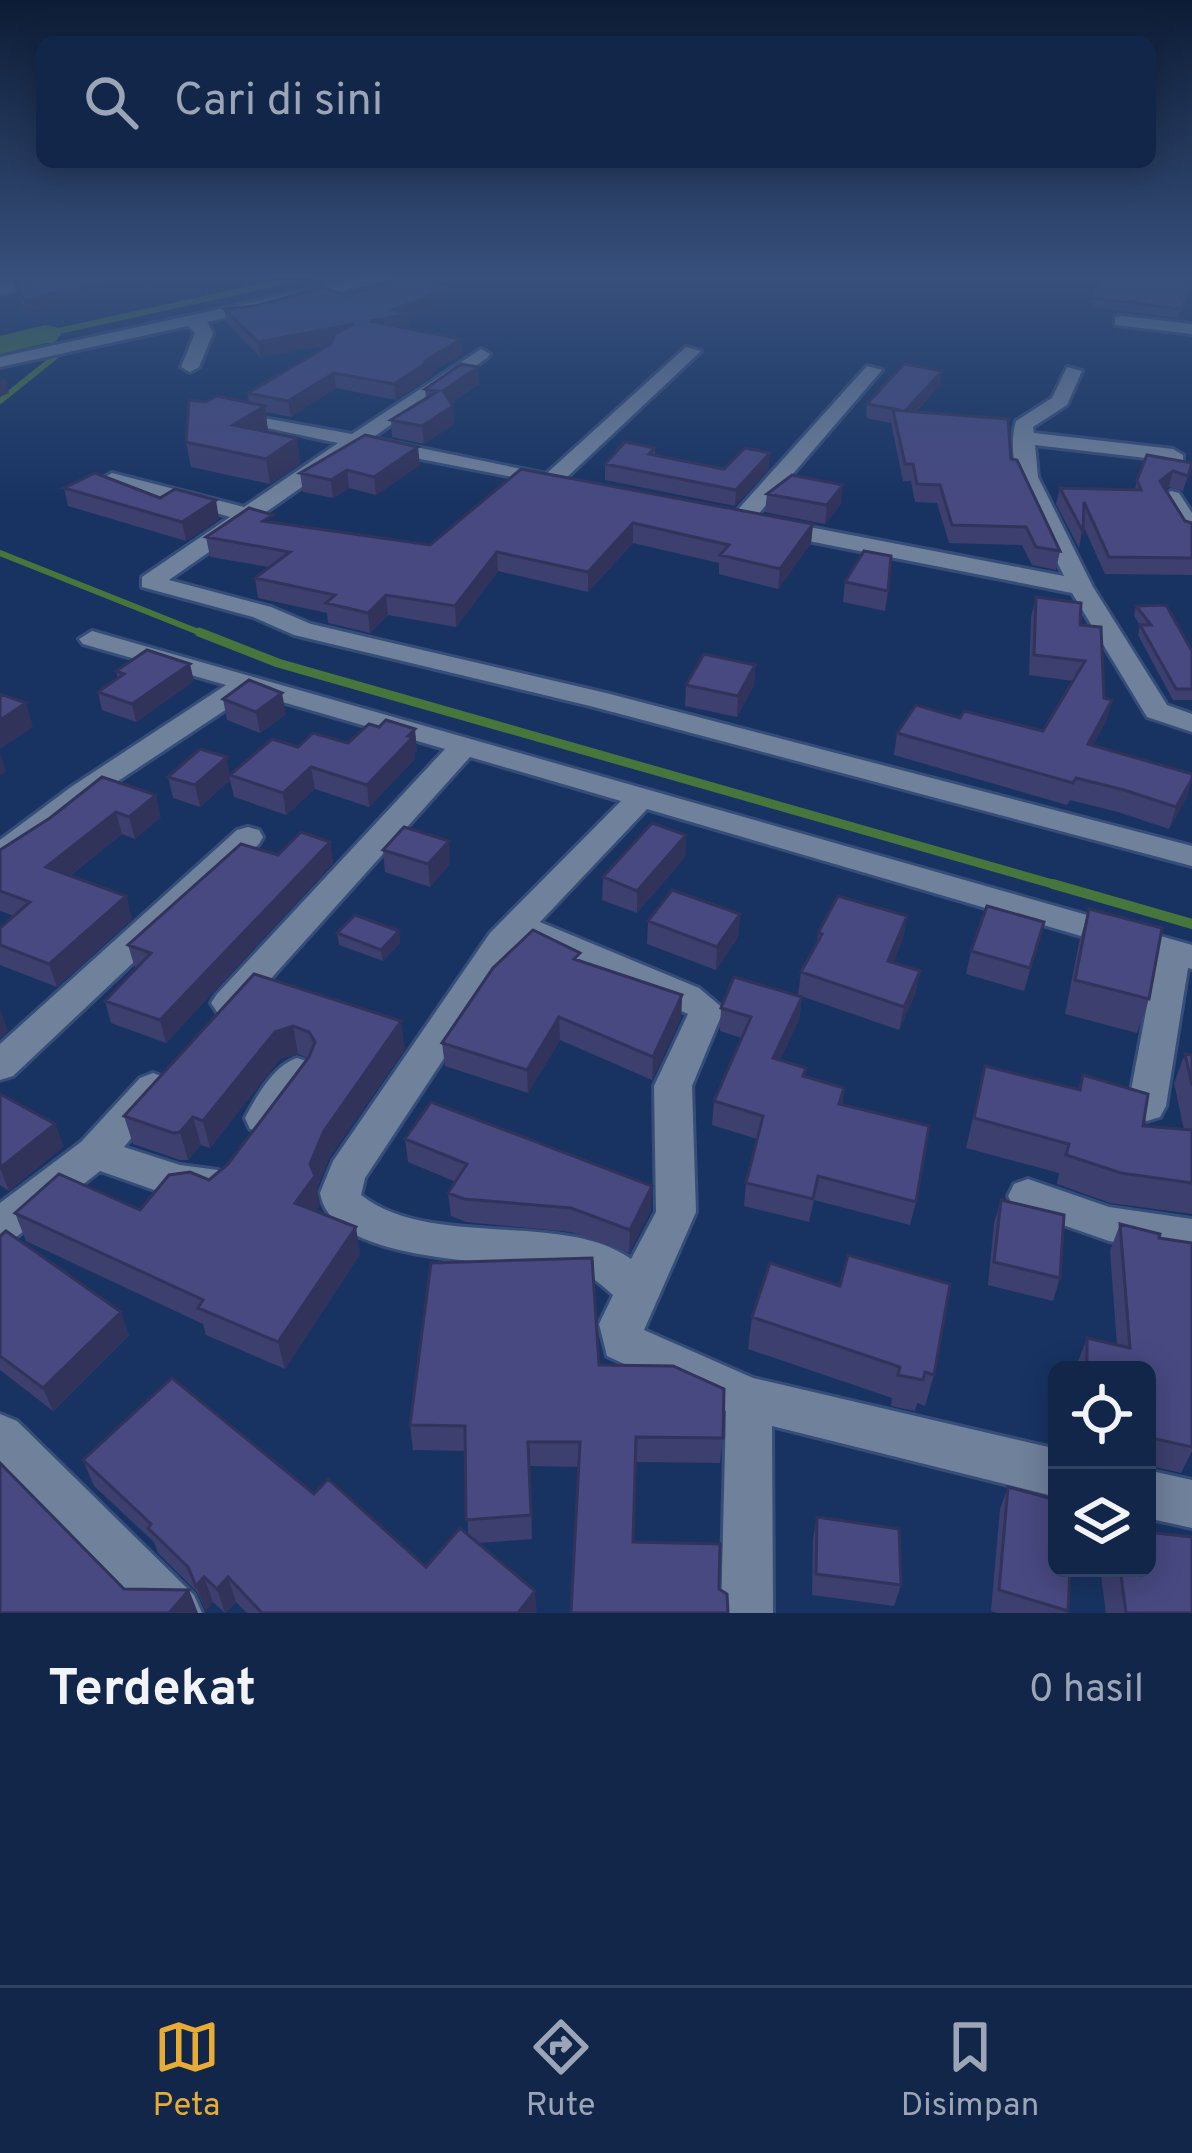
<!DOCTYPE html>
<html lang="id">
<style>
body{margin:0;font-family:Overpass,sans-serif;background:#1f3254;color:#f1f3f6}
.controls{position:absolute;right:36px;bottom:36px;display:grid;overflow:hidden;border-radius:18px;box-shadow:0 6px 30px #0003}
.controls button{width:108px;height:108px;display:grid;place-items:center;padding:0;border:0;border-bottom:3px solid #314362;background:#12264a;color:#f1f3f6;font:60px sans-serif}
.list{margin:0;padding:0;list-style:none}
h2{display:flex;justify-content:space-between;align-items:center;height:156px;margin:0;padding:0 48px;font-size:51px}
h2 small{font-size:39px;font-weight:400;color:#9ca5b5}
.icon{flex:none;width:66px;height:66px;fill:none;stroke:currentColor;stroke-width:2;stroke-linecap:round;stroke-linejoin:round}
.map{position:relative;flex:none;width:1192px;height:1613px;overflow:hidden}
.search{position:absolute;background:#12264a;box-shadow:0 6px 30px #0003;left:36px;right:36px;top:36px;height:132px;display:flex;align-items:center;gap:30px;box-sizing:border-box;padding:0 42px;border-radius:18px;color:#9ca5b5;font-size:45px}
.sheet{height:372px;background:#12264a}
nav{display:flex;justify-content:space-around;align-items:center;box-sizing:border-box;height:168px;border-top:3px solid #314362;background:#12264a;font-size:33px;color:#9ca5b5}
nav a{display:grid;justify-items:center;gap:6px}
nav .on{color:#e7ac36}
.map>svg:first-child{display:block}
</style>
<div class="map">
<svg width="1192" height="1613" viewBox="0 0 1192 1613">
<rect width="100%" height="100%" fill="#183362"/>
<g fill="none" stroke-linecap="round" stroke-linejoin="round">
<path stroke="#47763d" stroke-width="6" d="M 0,401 L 61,352 L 45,334 L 304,277
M 0,553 L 206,635"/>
<path stroke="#47763d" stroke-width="9" d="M 199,632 L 278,663 L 1063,887"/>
<path stroke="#47763d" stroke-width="10" d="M 1053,884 L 1192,924"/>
<path fill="#47763d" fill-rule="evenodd" d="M 45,325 L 56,327 L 61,334 L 56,341 L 0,354 L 0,336 Z"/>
<defs>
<path id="minor" d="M 55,277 L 105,277 L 0,294 L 0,284 Z
M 367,277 L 399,277 L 207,322 L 213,333 L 199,367 L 190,372 L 181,367 L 195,333 L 188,326 L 0,367 L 0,357 Z
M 1121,316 L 1192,324 L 1192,334 L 1115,325 L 1115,317 Z
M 686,347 L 701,351 L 565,479 L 564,487 L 359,447 L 169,580 L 271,607 L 311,624 L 606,693 L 1192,846 L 1192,866 L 590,706 L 294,635 L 253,617 L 142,587 L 142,577 L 230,517 L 101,479 L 112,473 L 244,507 L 338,443 L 220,418 L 220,410 L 352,434 L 481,349 L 490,354 L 487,358 L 372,438 L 546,474 Z
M 867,366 L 882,370 L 749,525 L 733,525 L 733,515 Z
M 1067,367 L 1082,371 L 1067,405 L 1033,427 L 1034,433 L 1173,449 L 1183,455 L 1183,466 L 1173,472 L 1166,470 L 1163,460 L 1035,445 L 1038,477 L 1093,587 L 1167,705 L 1192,714 L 1192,732 L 1147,717 L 1072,593 L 773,534 L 762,527 L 773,520 L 1064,576 C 1042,530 1001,472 1016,421 L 1052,398 Z
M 1171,491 L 1179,493 L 1192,513 L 1192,537 L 1184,535 L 1160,498 Z
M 92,631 L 1192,945 L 1192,969 L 1188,968 L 1166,1106 L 1160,1117 L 1147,1121 L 1134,1117 L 1128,1106 L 1156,958 L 647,809 L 540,922 L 699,988 L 724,1009 L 692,1086 L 696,1212 L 644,1330 L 753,1378 L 1057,1449 L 1057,1497 L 772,1426 L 773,1613 L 721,1613 L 726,1411 L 607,1356 L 599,1324 L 613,1295 C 607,1290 598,1281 591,1278 C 535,1256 333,1273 320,1193 L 333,1161 L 490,933 L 621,801 L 470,757 L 241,1012 L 229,1016 L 217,1012 L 211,1003 L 217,994 L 445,749 L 251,693 L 91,799 L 11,862 L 0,865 L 0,840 L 71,787 L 226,685 L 83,644 L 79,639 ZM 522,940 L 688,1014 L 654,1086 L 656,1212 L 631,1259 C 564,1210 431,1250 361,1195 L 365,1178 Z
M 248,827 L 259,830 L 263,837 L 259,844 L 13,1076 L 0,1080 L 0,1044 L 237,830 Z
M 297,1058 L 310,1062 L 316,1072 C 302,1097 283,1139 250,1129 L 245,1118 C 256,1097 274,1065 297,1058 Z
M 153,1073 L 166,1078 L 172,1088 L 124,1147 L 180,1165 L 218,1170 L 224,1182 L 218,1194 L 180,1199 L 100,1171 L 15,1238 L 0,1244 L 0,1203 L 81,1142 L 140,1078 Z
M 1028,1179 L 1109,1207 L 1192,1219 L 1192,1255 L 1109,1241 L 1014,1208 L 1008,1196 L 1014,1184 Z
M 0,1414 L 17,1421 L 194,1595 L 202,1613 L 140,1613 L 0,1470 Z
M 1147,1470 L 1192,1480 L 1192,1528 L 1147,1518 Z"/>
</defs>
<use href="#minor" stroke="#354d78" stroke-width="6"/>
<use href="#minor" fill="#70819b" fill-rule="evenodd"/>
</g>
<path fill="#3d3f6e" d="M 51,277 L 198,277 L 27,312 L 17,296 L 14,283 Z
M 1097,277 L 1192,277 L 1178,318 L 1089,307 L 1091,298 L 1098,285 Z
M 346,296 L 452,301 L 409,319 L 410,329 L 461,339 L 462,354 L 432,372 L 432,376 L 396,400 L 336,388 L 291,417 L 265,412 L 268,431 L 267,432 L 297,438 L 300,464 L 270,484 L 191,467 L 186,442 L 206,402 L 249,403 L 248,393 L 331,344 L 260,357 L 227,323 L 224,309 Z
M 479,384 L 451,403 L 453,406 L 454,424 L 424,444 L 392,437 L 391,420 L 426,398 L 425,389 Z
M 940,384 L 916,412 L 1011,459 L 1060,551 L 1056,570 L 1032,565 L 1022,545 L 949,543 L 937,503 L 915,502 L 911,481 L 903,481 L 891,423 L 866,418 L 867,404 Z
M 655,448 L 655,455 L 724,469 L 769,469 L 735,506 L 605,480 L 605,464 Z
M 1192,463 L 1183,491 L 1169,487 L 1165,490 L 1185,521 L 1192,523 L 1192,575 L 1105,574 L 1083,525 L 1079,548 L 1056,504 L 1060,488 L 1135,489 L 1137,480 Z
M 420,465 L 376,495 L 349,488 L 333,498 L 303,492 L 300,473 Z
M 521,469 L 813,524 L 811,543 L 778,589 L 719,574 L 719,563 L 633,543 L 588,592 L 498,571 L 456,627 L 388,615 L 370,633 L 328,623 L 327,613 L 258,598 L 255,578 L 269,567 L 210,557 L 206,537 L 275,523 L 430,545 Z
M 64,488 L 160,498 L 219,519 L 186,541 L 68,506 Z
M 767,494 L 841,504 L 825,524 L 765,512 Z
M 845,582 L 888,591 L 885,611 L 843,602 Z
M 1036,597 L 1080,625 L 1104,698 L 1112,700 L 1106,721 L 1093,745 L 1187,797 L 1169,829 L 1118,812 L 1070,800 L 1067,805 L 894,755 L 897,733 L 960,718 L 1043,731 L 1073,681 L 1029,675 L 1031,617 Z
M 1136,606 L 1192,651 L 1192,700 L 1173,700 L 1138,635 L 1140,625 L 1134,616 Z
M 755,665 L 754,685 L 737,717 L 685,706 L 686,685 Z
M 116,671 L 194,681 L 136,722 L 102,710 L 98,692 L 118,678 Z
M 223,699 L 286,714 L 260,733 L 227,720 Z
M 348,743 L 417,751 L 414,753 L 415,759 L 369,807 L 315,789 L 286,815 L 234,797 L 230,780 L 200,807 L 173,798 L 168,777 L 231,774 L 298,747 Z
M 102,777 L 161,817 L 135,839 L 122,834 L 70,876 L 126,896 L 132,919 L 57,987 L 0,965 L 0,928 L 14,916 L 0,911 L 0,850 L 50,818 Z
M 686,835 L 685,857 L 637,913 L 602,900 L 603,877 Z
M 330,842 L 333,863 L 166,1043 L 111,1023 L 105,1001 L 136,968 L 135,968 L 128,945 L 278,855 Z
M 383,850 L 450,864 L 430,887 L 385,872 Z
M 1089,909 L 1149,999 L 1137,1033 L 1065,1014 L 1079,943 Z
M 740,914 L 738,937 L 716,970 L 647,944 L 648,921 Z
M 907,916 L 903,939 L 893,962 L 920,971 L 915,994 L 899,1030 L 798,995 L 801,972 L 817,943 L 818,933 Z
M 1044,922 L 1024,991 L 966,974 L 971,951 Z
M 399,931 L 400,943 L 383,961 L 339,945 L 337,933 Z
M 580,961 L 682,995 L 681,1018 L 652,1080 L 560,1040 L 528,1093 L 445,1066 L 442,1043 Z
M 254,974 L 405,1049 L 329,1158 L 317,1188 L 320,1204 L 315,1211 L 360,1254 L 285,1369 L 206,1335 L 203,1324 L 26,1241 L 15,1213 L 140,1210 L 209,1180 L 228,1164 L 308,1058 L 298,1054 L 280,1059 L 210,1148 L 201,1145 L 188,1160 L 180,1160 L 133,1144 L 124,1116 Z
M 802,997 L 799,1020 L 780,1060 L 806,1068 L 805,1076 L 844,1088 L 842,1104 L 916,1202 L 910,1225 L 814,1200 L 809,1222 L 744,1206 L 746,1183 L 757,1139 L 712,1125 L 714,1101 L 742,1038 L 720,1031 L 721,1008 Z
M 1185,1054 L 1192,1055 L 1192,1214 L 1110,1203 L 1057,1184 L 1059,1173 L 966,1148 L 985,1066 L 1078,1089 L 1083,1075 L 1143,1126 L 1184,1130 L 1174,1083 Z
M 0,1094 L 64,1146 L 9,1191 L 0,1185 Z
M 405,1139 L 651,1210 L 629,1253 L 571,1232 L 466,1222 L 451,1216 L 448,1193 L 456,1182 L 408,1162 Z
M 1001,1200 L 1060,1278 L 1053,1301 L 988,1285 L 994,1223 Z
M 1120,1224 L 1159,1238 L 1192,1243 L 1192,1451 L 1181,1473 L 1147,1465 L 1147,1370 L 1077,1370 L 1077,1364 L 1087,1338 L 1117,1345 L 1110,1251 Z
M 0,1236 L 129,1335 L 53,1411 L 0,1370 Z
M 752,1317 L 934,1375 L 925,1406 L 917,1403 L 915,1411 L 891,1406 L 892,1398 L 748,1349 Z
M 599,1365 L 723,1438 L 720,1463 L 635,1462 L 571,1613 L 578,1467 L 530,1466 L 532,1539 L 478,1543 L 537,1613 L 247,1613 L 236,1602 L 225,1613 L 213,1602 L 206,1611 L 197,1592 L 158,1553 L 154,1542 L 94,1486 L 83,1460 L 314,1494 L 426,1567 L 468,1534 L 466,1451 L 413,1450 L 410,1425 Z
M 1008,1487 L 1068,1611 L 1067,1613 L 998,1613 L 991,1611 L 1000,1509 Z
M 817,1517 L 901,1585 L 894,1606 L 812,1595 L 813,1539 Z
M 1100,1568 L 1147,1568 L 1192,1613 L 1106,1613 Z"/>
<path fill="#32335a" d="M 135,277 L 198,277 L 27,312 L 24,300 Z
M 452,287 L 452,301 L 409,319 L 410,329 L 370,321 Z
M 354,324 L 355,339 L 260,357 L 258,342 Z
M 461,339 L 462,354 L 432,372 L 432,376 L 396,400 L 394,384 L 427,360 Z
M 478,367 L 479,384 L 444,408 L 443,391 Z
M 942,371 L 940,384 L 903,425 L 905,411 Z
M 334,373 L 336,388 L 291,417 L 288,401 Z
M 5,378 L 9,393 L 0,397 L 0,381 Z
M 265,406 L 268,431 L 237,450 L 233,425 Z
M 453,406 L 454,424 L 424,444 L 422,426 Z
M 297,438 L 300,464 L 270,484 L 266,459 Z
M 418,447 L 420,465 L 376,495 L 374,477 Z
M 770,453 L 769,469 L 735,506 L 736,490 Z
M 347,470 L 349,488 L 333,498 L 331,480 Z
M 1173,471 L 1169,487 L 1156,497 L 1160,481 Z
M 843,485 L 841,504 L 825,524 L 827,505 Z
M 216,500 L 219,519 L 186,541 L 182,522 Z
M 633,523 L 633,543 L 588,592 L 588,572 Z
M 813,524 L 811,543 L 778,589 L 780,569 Z
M 497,552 L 498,571 L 456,627 L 455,606 Z
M 386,595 L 388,615 L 370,633 L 368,613 Z
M 190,664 L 194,681 L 136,722 L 132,704 Z
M 755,665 L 754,685 L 737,717 L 738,696 Z
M 282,693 L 286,714 L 260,733 L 256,712 Z
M 1112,700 L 1106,721 L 1082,765 L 1088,744 Z
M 26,703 L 33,727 L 0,749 L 0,720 Z
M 415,729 L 417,751 L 414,753 L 415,759 L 369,807 L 367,785 Z
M 0,753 L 6,771 L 0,776 Z
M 227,757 L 230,780 L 200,807 L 195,785 Z
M 311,767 L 315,789 L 286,815 L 283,793 Z
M 1192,779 L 1187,797 L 1169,829 L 1176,807 Z
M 156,795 L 161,817 L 135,839 L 129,817 Z
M 116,812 L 122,834 L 53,889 L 46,867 Z
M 686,835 L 685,857 L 637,913 L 637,891 Z
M 449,841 L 450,864 L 430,887 L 428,864 Z
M 330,842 L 333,863 L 166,1043 L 160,1020 Z
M 126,896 L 132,919 L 57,987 L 49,964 Z
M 740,914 L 738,937 L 716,970 L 717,947 Z
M 907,916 L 903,939 L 884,984 L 888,961 Z
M 399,931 L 400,943 L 383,961 L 381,950 Z
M 920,971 L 915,994 L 899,1030 L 904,1007 Z
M 682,995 L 681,1018 L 652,1080 L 653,1057 Z
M 802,997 L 799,1020 L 770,1082 L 773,1058 Z
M 0,1009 L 8,1031 L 0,1039 Z
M 559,1017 L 560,1040 L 528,1093 L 527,1070 Z
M 401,1021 L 405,1049 L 329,1158 L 317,1188 L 320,1204 L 301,1231 L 295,1203 L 324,1131 Z
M 293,1026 L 298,1054 L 280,1059 L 210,1148 L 203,1121 L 275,1032 Z
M 193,1117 L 201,1145 L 188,1160 L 180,1132 Z
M 55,1124 L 64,1146 L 9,1191 L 0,1168 Z
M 652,1186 L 651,1210 L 629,1253 L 630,1230 Z
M 356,1227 L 360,1254 L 285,1369 L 278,1342 Z
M 121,1312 L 129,1335 L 53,1411 L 43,1388 Z
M 204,1577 L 213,1602 L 206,1611 L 196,1586 Z
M 228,1577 L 236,1602 L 225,1613 L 217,1589 Z
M 189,1590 L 198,1613 L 169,1613 Z
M 535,1591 L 537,1613 L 518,1613 Z"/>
<path fill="#474980" stroke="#32335a" stroke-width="3" d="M 51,277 L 135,277 L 24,300 L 14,283 Z
M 404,277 L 420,277 L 452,287 L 393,310 L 409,314 L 370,321 L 461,339 L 427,360 L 431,360 L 394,384 L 334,373 L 288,401 L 248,393 L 331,344 L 335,334 L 354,324 L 258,342 L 224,309 L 255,306 L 323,287 L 346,296 Z
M 1100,277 L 1192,277 L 1192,288 L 1181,309 L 1091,298 L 1101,281 Z
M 461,364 L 478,367 L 443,391 L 453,406 L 422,426 L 391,420 L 438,391 L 425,389 Z
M 904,364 L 942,371 L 905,411 L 867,404 Z
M 217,396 L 265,406 L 233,425 L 297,438 L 266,459 L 186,442 L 189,400 L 206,402 Z
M 893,410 L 1008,419 L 1011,459 L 1017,460 L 1060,551 L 1036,547 L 1026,527 L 952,525 L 940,485 L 917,484 L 913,464 L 905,464 Z
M 365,435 L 418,447 L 374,477 L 347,470 L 331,480 L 300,473 Z
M 625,442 L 655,448 L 649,454 L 724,469 L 745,448 L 770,453 L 736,490 L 605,464 Z
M 1147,455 L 1192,463 L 1188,476 L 1173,471 L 1160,481 L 1185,521 L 1192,523 L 1192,558 L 1109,557 L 1084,502 L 1083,532 L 1060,488 L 1141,490 L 1137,480 Z
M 521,469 L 813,524 L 780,569 L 720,555 L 729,545 L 633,523 L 588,572 L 497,552 L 455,606 L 386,595 L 368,613 L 326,603 L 335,595 L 255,578 L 290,552 L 206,537 L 249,508 L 273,515 L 263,521 L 430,545 Z
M 95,473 L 160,498 L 175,489 L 216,500 L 182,522 L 64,488 Z
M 792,475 L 843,485 L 827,505 L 767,494 Z
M 864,551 L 891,556 L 888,591 L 845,582 Z
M 1036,597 L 1081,603 L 1080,625 L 1101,627 L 1104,698 L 1112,700 L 1088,744 L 1192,774 L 1192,779 L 1176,807 L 1124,790 L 1076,778 L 1073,783 L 897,733 L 916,705 L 960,718 L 964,711 L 1043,731 L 1085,661 L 1034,655 Z
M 1166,605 L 1192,651 L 1192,689 L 1176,689 L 1140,625 L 1151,625 L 1136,606 Z
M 147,650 L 190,664 L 132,704 L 98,692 L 124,674 L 116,671 Z
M 704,654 L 755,665 L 738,696 L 686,685 Z
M 249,680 L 282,693 L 256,712 L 223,699 Z
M 0,694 L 26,703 L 0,720 Z
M 386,720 L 415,729 L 408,736 L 413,737 L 367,785 L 311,767 L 283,793 L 230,775 L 272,739 L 298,747 L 313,733 L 348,743 L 369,724 L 379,727 Z
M 200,749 L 227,757 L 195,785 L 168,777 Z
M 102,777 L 156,795 L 129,817 L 116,812 L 46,867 L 126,896 L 49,964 L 0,945 L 0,928 L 30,902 L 0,891 L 0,850 L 50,818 Z
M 652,823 L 686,835 L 637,891 L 603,877 Z
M 404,827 L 449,841 L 428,864 L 383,850 Z
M 301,832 L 330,842 L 160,1020 L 105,1001 L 151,953 L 128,945 L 241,844 L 278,855 Z
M 672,890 L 740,914 L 717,947 L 648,921 Z
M 838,896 L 907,916 L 888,961 L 920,971 L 904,1007 L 801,972 L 822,934 L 818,933 Z
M 987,906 L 1044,922 L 1030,968 L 971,951 Z
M 1089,909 L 1162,928 L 1149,999 L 1075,980 Z
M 355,915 L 399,931 L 381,950 L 337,933 Z
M 533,930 L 580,953 L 574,959 L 682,995 L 653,1057 L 559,1017 L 527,1070 L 442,1043 L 493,968 Z
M 254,974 L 401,1021 L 324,1131 L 310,1164 L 315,1176 L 295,1203 L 356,1227 L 278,1342 L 198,1308 L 203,1300 L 15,1213 L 59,1174 L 140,1210 L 169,1175 L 190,1172 L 209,1180 L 228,1164 L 309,1057 L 315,1042 L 309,1032 L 293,1026 L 275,1032 L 203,1121 L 193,1117 L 180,1132 L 173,1133 L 124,1116 Z
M 734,977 L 802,997 L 773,1058 L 806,1068 L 803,1076 L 844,1088 L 839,1104 L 929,1126 L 916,1202 L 818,1176 L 813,1199 L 746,1183 L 763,1116 L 714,1101 L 751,1017 L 721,1008 Z
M 1185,1054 L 1192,1055 L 1192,1085 Z
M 985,1066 L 1080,1090 L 1083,1075 L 1148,1094 L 1143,1126 L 1192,1130 L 1192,1183 L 1121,1173 L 1066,1155 L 1069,1144 L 974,1118 Z
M 0,1094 L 55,1124 L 0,1168 Z
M 431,1102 L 652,1186 L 630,1230 L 571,1208 L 464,1199 L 448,1193 L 467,1164 L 405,1139 Z
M 1001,1200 L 1064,1215 L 1060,1278 L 994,1262 Z
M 1120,1224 L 1160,1234 L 1159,1238 L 1192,1243 L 1192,1447 L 1147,1437 L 1147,1370 L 1087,1370 L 1087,1338 L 1130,1348 Z
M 6,1231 L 121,1312 L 43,1388 L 0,1356 L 0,1236 Z
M 848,1255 L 950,1284 L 934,1375 L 925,1372 L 923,1380 L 898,1375 L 900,1367 L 752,1317 L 770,1263 L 840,1286 Z
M 592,1258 L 599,1365 L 673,1366 L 724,1389 L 723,1438 L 636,1437 L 633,1542 L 720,1544 L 719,1589 L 727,1594 L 728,1613 L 571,1613 L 580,1442 L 528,1442 L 531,1515 L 466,1520 L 465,1426 L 410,1425 L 431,1263 Z
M 172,1378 L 314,1494 L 328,1479 L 426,1567 L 460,1528 L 535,1591 L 518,1613 L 262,1613 L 228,1577 L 217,1589 L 204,1577 L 196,1586 L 188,1567 L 148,1528 L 151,1524 L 83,1460 Z
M 0,1463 L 124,1589 L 189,1590 L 169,1613 L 0,1613 Z
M 1008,1487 L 1057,1500 L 1057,1568 L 1070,1568 L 1068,1611 L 999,1590 Z
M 817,1517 L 899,1529 L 901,1585 L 816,1574 Z
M 1147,1532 L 1192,1537 L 1192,1613 L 1126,1613 L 1120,1568 L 1147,1568 Z"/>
<linearGradient id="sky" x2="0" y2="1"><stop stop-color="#0d1c36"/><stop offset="0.55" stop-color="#37507c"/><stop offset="1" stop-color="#37507c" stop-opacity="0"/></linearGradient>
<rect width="1192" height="503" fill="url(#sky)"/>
</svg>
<div class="controls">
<button><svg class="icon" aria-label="locate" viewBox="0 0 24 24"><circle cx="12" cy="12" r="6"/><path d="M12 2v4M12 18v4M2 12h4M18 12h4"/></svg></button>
<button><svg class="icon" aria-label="layers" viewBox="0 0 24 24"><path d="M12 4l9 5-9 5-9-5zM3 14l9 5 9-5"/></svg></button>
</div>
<div class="search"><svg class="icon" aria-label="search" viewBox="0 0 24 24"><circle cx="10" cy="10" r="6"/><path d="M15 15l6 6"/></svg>Cari di sini</div>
</div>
<section class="sheet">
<h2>Terdekat<small>0 hasil</small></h2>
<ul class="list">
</ul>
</section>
<nav>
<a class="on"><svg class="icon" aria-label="map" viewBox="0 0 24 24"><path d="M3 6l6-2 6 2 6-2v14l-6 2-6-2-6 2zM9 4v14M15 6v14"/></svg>Peta</a>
<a><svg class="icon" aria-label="directions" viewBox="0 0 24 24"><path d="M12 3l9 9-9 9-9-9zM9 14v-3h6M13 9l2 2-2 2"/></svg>Rute</a>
<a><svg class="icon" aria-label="saved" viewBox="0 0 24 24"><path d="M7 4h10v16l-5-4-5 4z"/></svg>Disimpan</a>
</nav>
